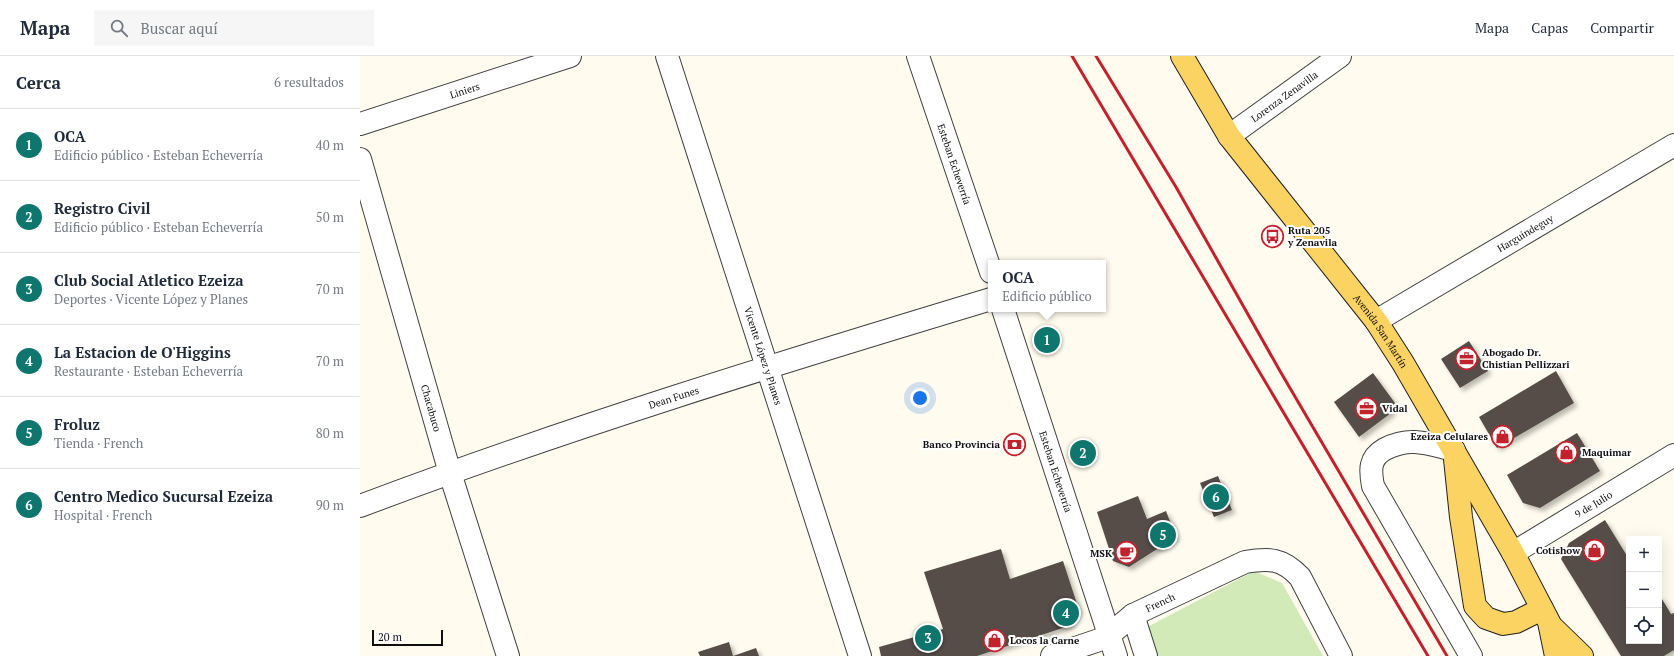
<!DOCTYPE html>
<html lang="es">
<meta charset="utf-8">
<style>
body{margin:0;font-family:"PT Serif",serif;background:#f6f6f7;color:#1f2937}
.controls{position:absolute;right:12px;bottom:12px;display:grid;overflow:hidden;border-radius:0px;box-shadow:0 4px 16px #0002}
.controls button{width:36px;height:36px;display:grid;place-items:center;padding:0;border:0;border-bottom:1px solid #e0e1e3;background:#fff;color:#1f2937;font:20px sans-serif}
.scale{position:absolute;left:12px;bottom:10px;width:71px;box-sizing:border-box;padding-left:4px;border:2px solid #0e0e0e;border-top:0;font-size:11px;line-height:14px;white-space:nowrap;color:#0e0e0e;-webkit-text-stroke:3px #fff;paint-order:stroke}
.you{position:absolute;left:560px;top:342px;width:14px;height:14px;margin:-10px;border:3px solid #fff;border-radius:50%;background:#1a73e8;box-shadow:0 0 0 6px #1a73e833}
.badge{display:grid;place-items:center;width:26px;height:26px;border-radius:50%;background:#0f766e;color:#fff;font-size:13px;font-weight:700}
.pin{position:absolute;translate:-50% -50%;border:2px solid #fff;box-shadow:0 1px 4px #0006}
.popup{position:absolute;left:628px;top:204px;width:118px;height:52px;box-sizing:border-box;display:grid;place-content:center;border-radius:0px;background:#fff;filter:drop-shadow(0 1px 3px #0005);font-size:13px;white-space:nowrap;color:#747a83}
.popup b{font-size:15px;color:#1f2937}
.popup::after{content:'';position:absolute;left:50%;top:100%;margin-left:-8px;border:8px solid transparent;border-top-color:#fff}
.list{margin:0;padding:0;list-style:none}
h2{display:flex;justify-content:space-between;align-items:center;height:52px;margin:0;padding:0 16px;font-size:17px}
h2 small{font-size:13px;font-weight:400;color:#747a83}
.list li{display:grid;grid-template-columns:26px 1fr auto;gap:12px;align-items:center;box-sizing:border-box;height:72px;padding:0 16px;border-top:1px solid #e0e1e3}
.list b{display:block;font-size:15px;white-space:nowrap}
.list p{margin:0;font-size:13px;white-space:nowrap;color:#747a83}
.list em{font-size:13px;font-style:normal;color:#747a83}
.icon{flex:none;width:22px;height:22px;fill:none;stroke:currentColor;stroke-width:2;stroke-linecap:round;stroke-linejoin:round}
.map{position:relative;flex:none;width:1314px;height:600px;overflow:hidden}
header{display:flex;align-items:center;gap:24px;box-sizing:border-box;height:56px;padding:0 20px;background:#fff;border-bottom:1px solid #e0e1e3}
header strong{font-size:19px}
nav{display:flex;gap:22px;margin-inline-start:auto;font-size:14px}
.search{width:280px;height:36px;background:#f6f6f7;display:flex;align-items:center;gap:10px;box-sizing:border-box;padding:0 14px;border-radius:0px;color:#747a83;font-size:15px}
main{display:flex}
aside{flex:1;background:#fff}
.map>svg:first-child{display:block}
</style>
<header>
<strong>Mapa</strong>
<div class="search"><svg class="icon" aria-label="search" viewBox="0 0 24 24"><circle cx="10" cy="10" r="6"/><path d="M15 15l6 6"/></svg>Buscar aquí</div>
<nav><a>Mapa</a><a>Capas</a><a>Compartir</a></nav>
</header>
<main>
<aside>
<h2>Cerca<small>6 resultados</small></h2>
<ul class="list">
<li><span class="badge">1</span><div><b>OCA</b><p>Edificio público · Esteban Echeverría</p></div><em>40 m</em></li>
<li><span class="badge">2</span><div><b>Registro Civil</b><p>Edificio público · Esteban Echeverría</p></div><em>50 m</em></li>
<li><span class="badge">3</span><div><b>Club Social Atletico Ezeiza</b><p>Deportes · Vicente López y Planes</p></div><em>70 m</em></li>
<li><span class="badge">4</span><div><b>La Estacion de O'Higgins</b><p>Restaurante · Esteban Echeverría</p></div><em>70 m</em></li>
<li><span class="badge">5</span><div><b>Froluz</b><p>Tienda · French</p></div><em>80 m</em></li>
<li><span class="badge">6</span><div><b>Centro Medico Sucursal Ezeiza</b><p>Hospital · French</p></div><em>90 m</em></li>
</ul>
</aside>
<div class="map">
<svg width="1314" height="600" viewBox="0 0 1314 600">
<defs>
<filter id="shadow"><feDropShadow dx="3.5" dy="3.5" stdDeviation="2" flood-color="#0004"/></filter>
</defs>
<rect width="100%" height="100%" fill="#fffbee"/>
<path fill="#d2eab7" d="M 894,515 L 922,527 L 963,600 L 779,600 L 772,579 Z"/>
<path fill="#564e4a" filter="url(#shadow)" d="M 1109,285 L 1128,315 L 1100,332 L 1081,303 Z
M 1196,315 L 1214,347 L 1137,392 L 1119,361 Z
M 1013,317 L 1035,347 L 1031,357 L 999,381 L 974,346 Z
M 1217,377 L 1240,415 L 1180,452 L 1163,447 L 1147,419 Z
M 858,420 L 872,454 L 854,461 L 840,427 Z
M 778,440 L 787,463 L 806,455 L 816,481 L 769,511 L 753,505 L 737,456 Z
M 1245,464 L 1269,503 L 1269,585 L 1299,585 L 1299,538 L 1311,558 L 1314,557 L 1314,594 L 1304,600 L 1261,600 L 1201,503 L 1209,487 Z
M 641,493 L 650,523 L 703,505 L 719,554 L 709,570 L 617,600 L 521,600 L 519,591 L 583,573 L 564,516 Z
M 369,586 L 373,600 L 340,600 L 338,596 Z
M 396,592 L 399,600 L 373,600 Z"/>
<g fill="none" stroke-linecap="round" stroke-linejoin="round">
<defs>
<g id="minor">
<path id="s1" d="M 307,0 L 500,600"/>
<path id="s2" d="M 558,0 L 631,216"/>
<path id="s3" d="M 0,68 L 210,0"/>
<path id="s4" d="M 869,80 L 980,0"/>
<path id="s5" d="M 0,103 L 90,417 L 148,600"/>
<path id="s6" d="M 643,253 L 756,600"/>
<path id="s7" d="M 1016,265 L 1314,89"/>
<path d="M 1094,394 C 1068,388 1051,380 1025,393 C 1009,402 1010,414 1013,430 L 1111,600"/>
<path id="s8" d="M 0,450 C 207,372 419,307 631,243"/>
<path id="s9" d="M 1153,497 L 1314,399"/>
<path d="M 773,559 L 786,600"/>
<path id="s10" d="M 692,600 L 739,584 L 749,579 L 773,559 L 885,506 C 909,502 922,502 940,521 L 981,600"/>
</g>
<g id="major">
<path id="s11" d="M 822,0 L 869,80 L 1016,265 L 1043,307 L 1153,497 L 1189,566 L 1196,600"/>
<path d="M 1095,403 L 1101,461 L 1115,550 L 1126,562 L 1143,568 L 1156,566 L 1182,553"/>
<path d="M 1190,569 L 1222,600"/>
</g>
</defs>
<use href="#minor" stroke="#414141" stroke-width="24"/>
<use href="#major" stroke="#1f1f1f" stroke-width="24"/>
<use href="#minor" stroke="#fff" stroke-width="22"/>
<use href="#major" stroke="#fbd362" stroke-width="22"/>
<path stroke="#c1222c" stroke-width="3" d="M 712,0 L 1068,600
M 736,0 L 816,131 L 920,315 L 1087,600"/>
</g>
<defs>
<symbol id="bus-ring" viewBox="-11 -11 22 22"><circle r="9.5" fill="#fff" stroke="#c1222c" stroke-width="1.5"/><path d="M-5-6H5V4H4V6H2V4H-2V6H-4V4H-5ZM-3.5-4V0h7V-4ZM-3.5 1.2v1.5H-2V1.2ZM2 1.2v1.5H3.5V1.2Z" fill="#c1222c"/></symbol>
<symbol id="office-ring" viewBox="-11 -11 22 22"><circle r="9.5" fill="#fff" stroke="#c1222c" stroke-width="1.5"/><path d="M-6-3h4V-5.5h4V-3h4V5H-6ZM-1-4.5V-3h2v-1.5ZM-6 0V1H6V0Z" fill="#c1222c"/></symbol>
<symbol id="shop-ring" viewBox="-11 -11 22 22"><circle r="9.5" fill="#fff" stroke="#c1222c" stroke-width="1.5"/><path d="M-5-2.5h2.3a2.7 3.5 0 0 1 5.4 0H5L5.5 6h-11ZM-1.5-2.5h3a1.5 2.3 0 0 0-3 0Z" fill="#c1222c"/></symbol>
<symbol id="bank-ring" viewBox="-11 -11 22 22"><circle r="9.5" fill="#fff" stroke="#c1222c" stroke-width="1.5"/><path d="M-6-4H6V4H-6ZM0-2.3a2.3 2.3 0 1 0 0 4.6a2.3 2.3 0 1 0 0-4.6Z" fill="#c1222c"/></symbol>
<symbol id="cafe-ring" viewBox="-11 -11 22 22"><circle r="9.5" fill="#fff" stroke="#c1222c" stroke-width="1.5"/><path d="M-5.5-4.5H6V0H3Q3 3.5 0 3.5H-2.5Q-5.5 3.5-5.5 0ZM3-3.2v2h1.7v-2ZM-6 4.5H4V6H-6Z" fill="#c1222c"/></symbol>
</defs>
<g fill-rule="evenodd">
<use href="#bus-ring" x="900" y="168" width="25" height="25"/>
<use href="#office-ring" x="1094" y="290" width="25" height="25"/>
<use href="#office-ring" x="994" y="340" width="25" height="25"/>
<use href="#shop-ring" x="1130" y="368" width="25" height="25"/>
<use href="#bank-ring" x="642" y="376" width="25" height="25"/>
<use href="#shop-ring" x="1194" y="384" width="25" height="25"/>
<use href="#shop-ring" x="1222" y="482" width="25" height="25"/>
<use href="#cafe-ring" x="754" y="484" width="25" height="25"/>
<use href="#shop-ring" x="622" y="572" width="25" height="25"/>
</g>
<g text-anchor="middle" stroke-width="4" stroke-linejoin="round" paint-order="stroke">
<g font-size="10" fill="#0e0e0e" stroke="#fff">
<text dy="4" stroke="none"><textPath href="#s3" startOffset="110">Liniers</textPath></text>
<text dy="4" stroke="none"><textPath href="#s4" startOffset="68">Lorenza Zenavilla</textPath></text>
<text dy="4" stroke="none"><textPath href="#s2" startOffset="114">Esteban Echeverría</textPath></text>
<text dy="4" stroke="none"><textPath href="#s7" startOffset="173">Harguindeguy</textPath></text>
<text dy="4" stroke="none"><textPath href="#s11" startOffset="340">Avenida San Martín</textPath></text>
<text dy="4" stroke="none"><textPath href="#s1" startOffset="315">Vicente López y Planes</textPath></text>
<text dy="4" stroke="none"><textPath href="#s8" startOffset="332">Dean Funes</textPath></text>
<text dy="4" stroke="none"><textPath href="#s5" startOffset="259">Chacabuco</textPath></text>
<text dy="4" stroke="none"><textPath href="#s6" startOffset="171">Esteban Echeverría</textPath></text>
<text dy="4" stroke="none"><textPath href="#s9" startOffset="94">9 de Julio</textPath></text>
<text dy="4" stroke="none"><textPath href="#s10" startOffset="122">French</textPath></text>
</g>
<g font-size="10" font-weight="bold" fill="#0e0e0e" stroke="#fff" text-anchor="start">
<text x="928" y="178">Ruta 205<tspan x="928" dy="12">y Zenavila</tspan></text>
<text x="1122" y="300">Abogado Dr.<tspan x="1122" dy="12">Chistian Pellizzari</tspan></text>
<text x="1022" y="356">Vidal</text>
<text x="1128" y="384" text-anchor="end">Ezeiza Celulares</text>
<text x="640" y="392" text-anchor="end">Banco Provincia</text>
<text x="1222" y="400">Maquimar</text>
<text x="1220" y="498" text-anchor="end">Cotishow</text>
<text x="752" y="501" text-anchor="end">MSK</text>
<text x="650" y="588">Locos la Carne</text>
</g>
</g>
</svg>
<div class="controls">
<button>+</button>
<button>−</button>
<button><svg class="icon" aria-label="locate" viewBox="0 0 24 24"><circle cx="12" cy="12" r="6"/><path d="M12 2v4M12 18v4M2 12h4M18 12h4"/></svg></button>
</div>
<div class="scale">20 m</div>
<div class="you"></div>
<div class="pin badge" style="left:687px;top:284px">1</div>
<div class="popup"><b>OCA</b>Edificio público</div>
<div class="pin badge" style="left:723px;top:397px">2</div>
<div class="pin badge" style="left:568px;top:582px">3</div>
<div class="pin badge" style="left:706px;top:557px">4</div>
<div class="pin badge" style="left:803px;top:479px">5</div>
<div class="pin badge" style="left:856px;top:441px">6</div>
</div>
</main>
